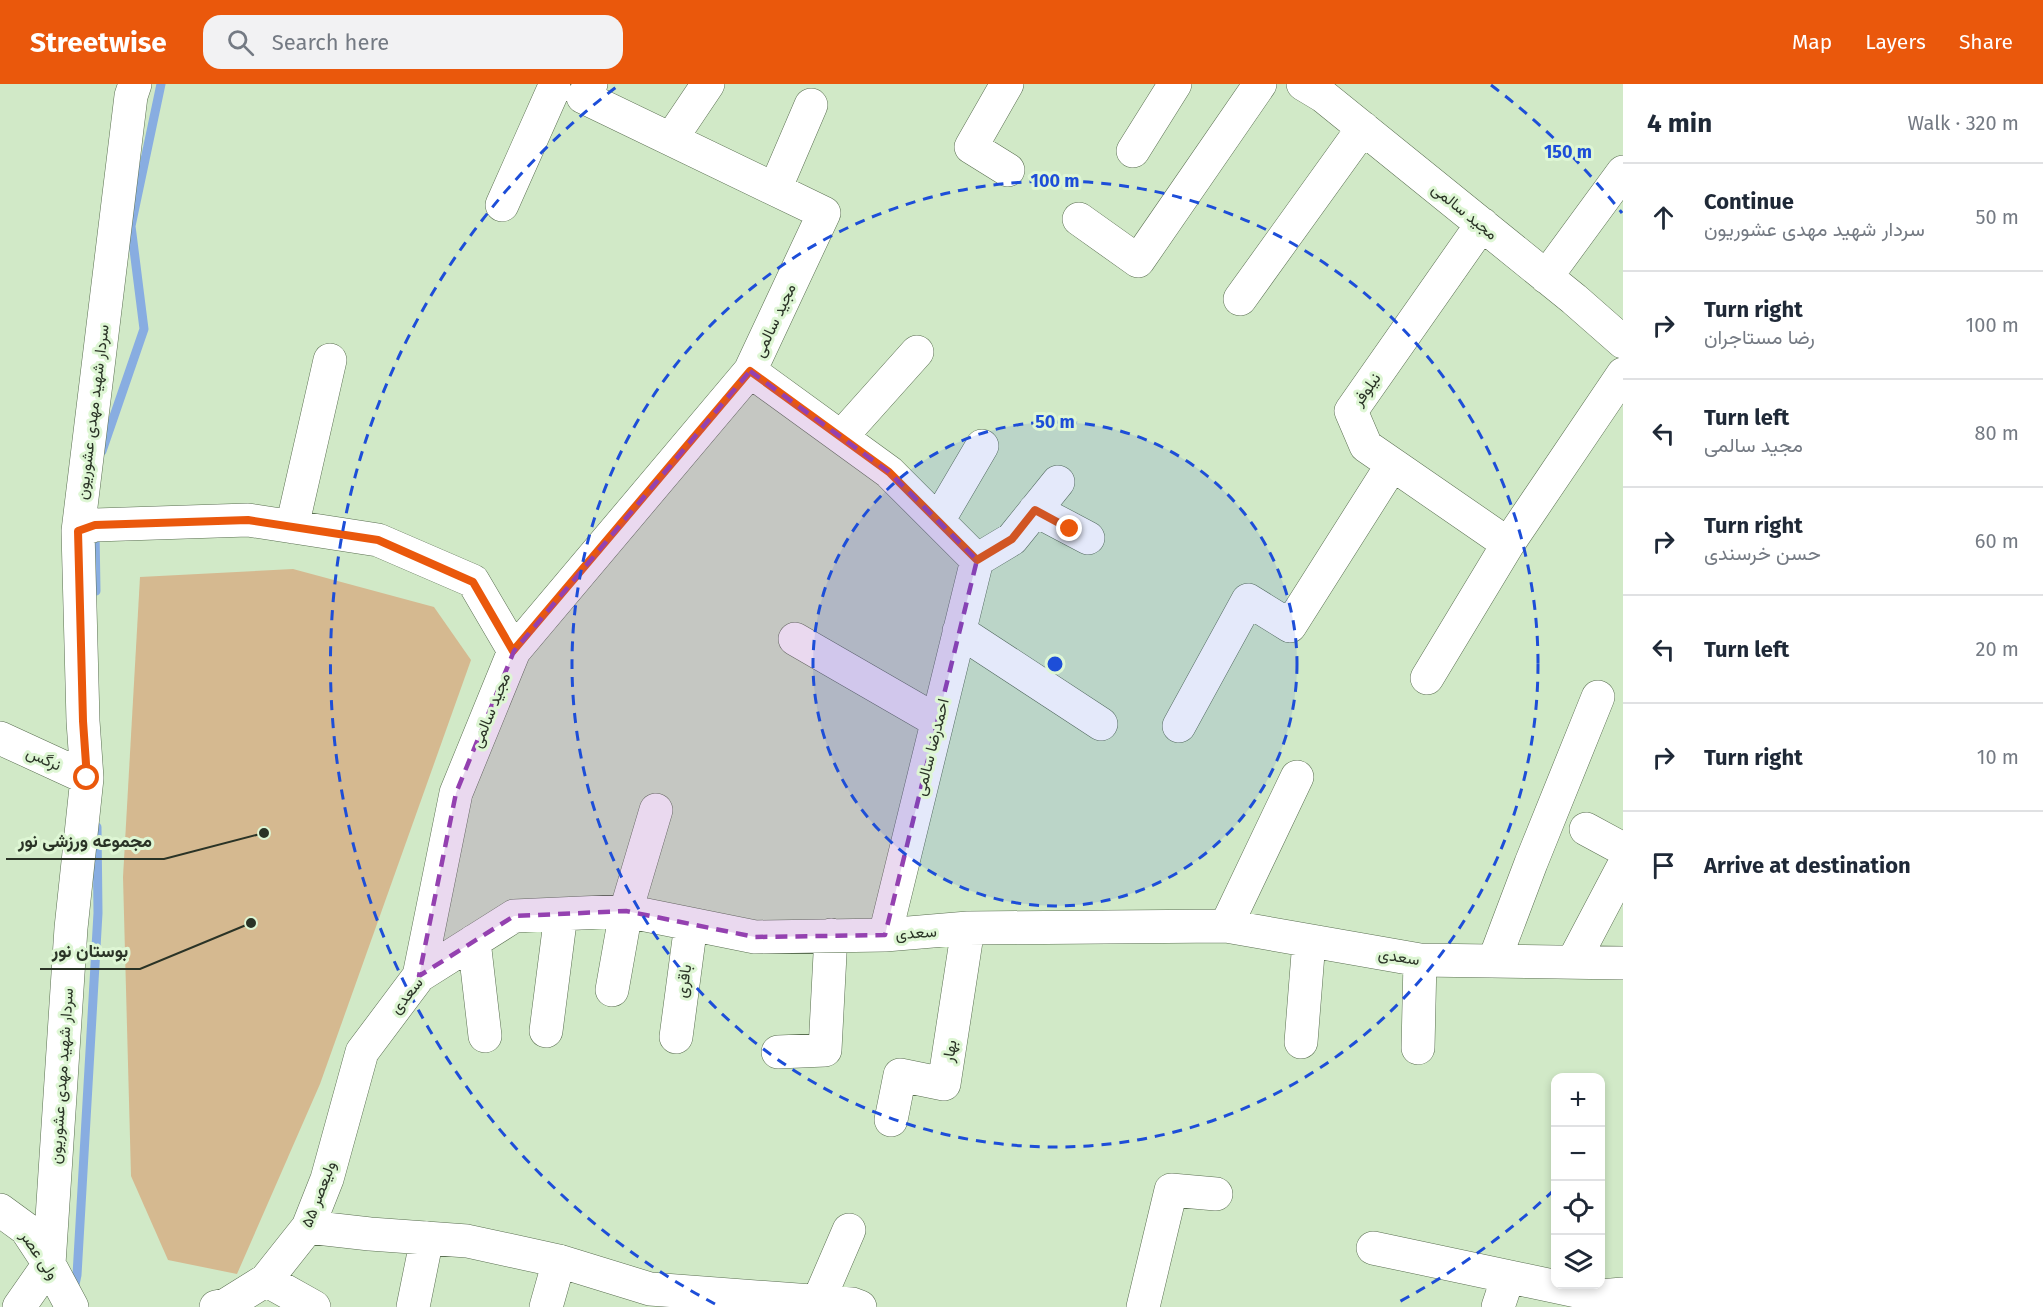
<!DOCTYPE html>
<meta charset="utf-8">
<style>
body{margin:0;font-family:"Fira Sans",Vazirmatn,sans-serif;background:#f2f2f3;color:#1f2937}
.controls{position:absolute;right:18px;bottom:18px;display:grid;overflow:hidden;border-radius:12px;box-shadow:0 3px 9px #0003}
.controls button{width:54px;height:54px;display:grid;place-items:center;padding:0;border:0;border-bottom:2px solid #e0e1e3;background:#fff;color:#1f2937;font:30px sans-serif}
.stop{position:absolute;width:18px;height:18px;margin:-14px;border:4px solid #ea580c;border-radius:50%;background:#fff}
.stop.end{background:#ea580c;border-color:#fff;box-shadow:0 2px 6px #0008}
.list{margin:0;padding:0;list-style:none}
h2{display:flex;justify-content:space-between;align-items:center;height:78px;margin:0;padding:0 24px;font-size:26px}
h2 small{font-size:20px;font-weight:400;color:#747a83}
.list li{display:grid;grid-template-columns:39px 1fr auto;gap:18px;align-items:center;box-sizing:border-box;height:108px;padding:0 24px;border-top:2px solid #e0e1e3}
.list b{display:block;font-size:22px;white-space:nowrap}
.list p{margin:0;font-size:20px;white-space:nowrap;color:#747a83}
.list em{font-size:20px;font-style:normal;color:#747a83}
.icon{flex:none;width:33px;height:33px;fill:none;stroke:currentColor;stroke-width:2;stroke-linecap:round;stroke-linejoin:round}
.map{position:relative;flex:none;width:1623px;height:1223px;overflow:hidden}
header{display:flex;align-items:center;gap:36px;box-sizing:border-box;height:84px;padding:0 30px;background:#ea580c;color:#fff}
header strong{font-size:28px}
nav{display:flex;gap:33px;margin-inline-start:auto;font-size:21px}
.search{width:420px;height:54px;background:#f2f2f3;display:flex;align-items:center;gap:15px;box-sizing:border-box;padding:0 21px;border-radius:18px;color:#747a83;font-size:22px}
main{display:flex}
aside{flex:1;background:#fff}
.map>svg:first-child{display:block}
</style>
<header>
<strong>Streetwise</strong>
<div class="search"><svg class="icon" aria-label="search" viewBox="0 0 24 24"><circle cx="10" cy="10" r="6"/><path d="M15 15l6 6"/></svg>Search here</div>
<nav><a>Map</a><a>Layers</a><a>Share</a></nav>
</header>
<main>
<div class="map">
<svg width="1623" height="1223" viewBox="0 0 1623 1223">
<rect width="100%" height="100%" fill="#d1e9c7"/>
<path fill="#d5b990" d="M 293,485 L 434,523 L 471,576 L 320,1000 L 237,1190 L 168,1176 L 131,1092 L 123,793 L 140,493 Z"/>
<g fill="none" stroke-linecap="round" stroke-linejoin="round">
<path stroke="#88ade1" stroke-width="9" d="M 102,367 L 144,245 L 131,142 L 161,0
M 95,446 L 96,507
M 74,1205 L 77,1191 L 98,829 L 97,743"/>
<defs>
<path id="minor" d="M 1007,0 L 971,63 L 1008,86
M 1303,0 L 1323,12 L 1574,215 L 1623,258
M 671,55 L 708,0
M 1133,67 L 1175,0
M 775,105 L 811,21
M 502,121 L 554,4
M 1079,135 L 1138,177 L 1260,0
M 1482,140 L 1351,327 L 1366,362 L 1508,460
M 1546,193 L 1623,88
M 1240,215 L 1363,44
M 750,287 L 889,388 L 977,476
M 841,353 L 917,268
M 1035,426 L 1088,454
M 938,437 L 982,362
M 292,443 L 330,276
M 78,447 L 95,441 L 248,436 L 378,456 L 473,497 L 514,567
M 977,476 L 1012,455 L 1058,398
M 959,547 L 1101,640
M 795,555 L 937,637
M 1427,594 L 1508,460 L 1623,290
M 1179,642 L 1248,516 L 1290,542 L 1392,381
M 0,654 L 87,694
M 1586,745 L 1623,765
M 1226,842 L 1297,693
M 885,851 L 977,476
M 474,857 L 485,952
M 1494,877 L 1531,779 L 1598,613
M 1573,878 L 1623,783
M 419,892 L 456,709 L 514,567 L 750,287 L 824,129 L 583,13 L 591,0
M 612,906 L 626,827 L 656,726
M 546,947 L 561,830
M 676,953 L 691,840
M 1301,958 L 1309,857
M 1418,964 L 1420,876
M 778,968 L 825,966 L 831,851
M 891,1036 L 900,991 L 944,1000 L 968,844
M 0,1126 L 26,1145 L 49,1180 L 72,1223
M 308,1143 L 370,1150 L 467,1157 L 559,1177 L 650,1205 L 852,1220 L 860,1223
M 1373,1164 L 1600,1212 L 1623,1210
M 266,1196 L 314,1223
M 818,1218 L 849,1146
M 19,1223 L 49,1180 L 71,844 L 87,694 L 83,637 L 78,447 L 131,12 L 135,0
M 216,1223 L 226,1221 L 266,1196 L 308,1143 L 327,1095 L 362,968 L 419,892 L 514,832 L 626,827 L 755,853 L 885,851 L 968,844 L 1226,842 L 1420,876 L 1623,879
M 413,1223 L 427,1154
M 546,1223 L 559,1177
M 1143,1223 L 1171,1106 L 1216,1110
M 1498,1223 L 1508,1193"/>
</defs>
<use href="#minor" stroke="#5a6f51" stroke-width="34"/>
<use href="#minor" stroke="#fff" stroke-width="33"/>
</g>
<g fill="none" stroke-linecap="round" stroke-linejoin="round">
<path stroke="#ea580c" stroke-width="8" d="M 87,694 L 83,637 L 78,447 L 95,441 L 248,436 L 378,456 L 473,498 L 513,567 L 750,287 L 889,388 L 977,476 L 1012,455 L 1035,426 L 1070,445"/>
</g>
<path fill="#9441b0" fill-opacity="0.2" stroke="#9441b0" stroke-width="4.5" stroke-dasharray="12 8" stroke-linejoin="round" d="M 750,287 L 889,388 L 977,476 L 885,851 L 755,853 L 626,827 L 514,832 L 419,892 L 456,709 L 514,567 Z"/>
<circle cx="1055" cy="580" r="242" fill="#1d4ed8" fill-opacity=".12"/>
<g fill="none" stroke="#1d4ed8" stroke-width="3" stroke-dasharray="10 8">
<circle cx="1055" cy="580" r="242"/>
<circle cx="1055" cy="580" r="483"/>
<path d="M1554 1106A725 725 0 0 1 1395 1220M715 1220A725 725 0 0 1 619 1M1491 1A725 725 0 0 1 1622 129"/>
</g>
<g text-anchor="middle" stroke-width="6" stroke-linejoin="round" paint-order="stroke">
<g font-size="16" fill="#2a3326" stroke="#def6d4">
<text transform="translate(1465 127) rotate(39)" y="6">مجید سالمی</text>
<text transform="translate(774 236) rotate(-65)" y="6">مجید سالمی</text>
<text transform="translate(1366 305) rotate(-55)" y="6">نیلوفر</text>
<text transform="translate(92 328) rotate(-83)" y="6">سردار شهید مهدی عشوریون</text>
<text transform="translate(490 626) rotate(-68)" y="6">مجید سالمی</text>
<text transform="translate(931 663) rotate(-76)" y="6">احمدرضا سالمی</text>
<text transform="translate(44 674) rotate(24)" y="6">نرگس</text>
<text transform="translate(916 848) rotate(-4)" y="6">سعدی</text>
<text transform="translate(1399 872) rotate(9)" y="6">سعدی</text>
<text transform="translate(683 897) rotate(-82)" y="6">باقری</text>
<text transform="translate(406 911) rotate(-51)" y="6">سعدی</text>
<text transform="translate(949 967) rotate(-81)" y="6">بهار</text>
<text transform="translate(61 992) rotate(-86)" y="6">سردار شهید مهدی عشوریون</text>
<text transform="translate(318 1110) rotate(-69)" y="6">۵۵ ولیعصر</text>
<text transform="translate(40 1171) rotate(56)" y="6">ولی عصر</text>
</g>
</g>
<circle cx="1055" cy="580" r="9" fill="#1d4ed8" stroke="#def6d4" stroke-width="3"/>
<g font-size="18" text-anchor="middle" font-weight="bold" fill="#1d4ed8" stroke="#def6d4" stroke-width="6" stroke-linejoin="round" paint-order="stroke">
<text x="1568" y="74">150 m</text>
<text x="1055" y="103">100 m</text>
<text x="1055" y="344">50 m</text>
</g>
<path fill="none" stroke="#2a3326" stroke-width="2" d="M264 749L164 775H6M251 839L140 885H40"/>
<g fill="#2a3326" stroke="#def6d4" stroke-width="2">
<circle cx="264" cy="749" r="6"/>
<circle cx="251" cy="839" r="6"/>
</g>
<g font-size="18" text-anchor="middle" font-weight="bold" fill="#2a3326" stroke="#def6d4" stroke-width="6" stroke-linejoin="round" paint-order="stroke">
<text x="85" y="763">مجموعه ورزشی نور</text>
<text x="90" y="873">بوستان نور</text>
</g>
</svg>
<div class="controls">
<button>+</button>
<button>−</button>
<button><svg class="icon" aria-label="locate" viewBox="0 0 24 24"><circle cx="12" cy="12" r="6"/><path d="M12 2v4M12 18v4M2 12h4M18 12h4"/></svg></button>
<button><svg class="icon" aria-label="layers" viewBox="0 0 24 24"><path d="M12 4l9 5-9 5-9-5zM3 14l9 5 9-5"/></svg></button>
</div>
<div class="stop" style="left:87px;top:694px"></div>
<div class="stop end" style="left:1070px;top:445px"></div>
</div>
<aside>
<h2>4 min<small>Walk · 320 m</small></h2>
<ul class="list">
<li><svg class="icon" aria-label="ahead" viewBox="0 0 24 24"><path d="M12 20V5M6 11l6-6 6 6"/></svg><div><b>Continue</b><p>سردار شهید مهدی عشوریون</p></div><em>50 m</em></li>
<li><svg class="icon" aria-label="right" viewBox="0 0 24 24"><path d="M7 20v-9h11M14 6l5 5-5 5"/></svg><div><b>Turn right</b><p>رضا مستاجران</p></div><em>100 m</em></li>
<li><svg class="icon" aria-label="left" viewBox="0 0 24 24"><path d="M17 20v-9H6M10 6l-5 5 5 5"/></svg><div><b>Turn left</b><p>مجید سالمی</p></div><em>80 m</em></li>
<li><svg class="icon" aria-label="right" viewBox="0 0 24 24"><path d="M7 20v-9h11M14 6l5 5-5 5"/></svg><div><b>Turn right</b><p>حسن خرسندی</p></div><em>60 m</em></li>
<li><svg class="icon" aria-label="left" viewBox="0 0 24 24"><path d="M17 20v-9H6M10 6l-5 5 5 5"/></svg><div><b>Turn left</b></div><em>20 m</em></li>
<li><svg class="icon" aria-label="right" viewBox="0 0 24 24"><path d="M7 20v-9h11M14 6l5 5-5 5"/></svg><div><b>Turn right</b></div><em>10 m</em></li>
<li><svg class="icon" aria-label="arrive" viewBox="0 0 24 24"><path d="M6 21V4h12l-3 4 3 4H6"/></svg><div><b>Arrive at destination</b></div></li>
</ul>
</aside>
</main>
